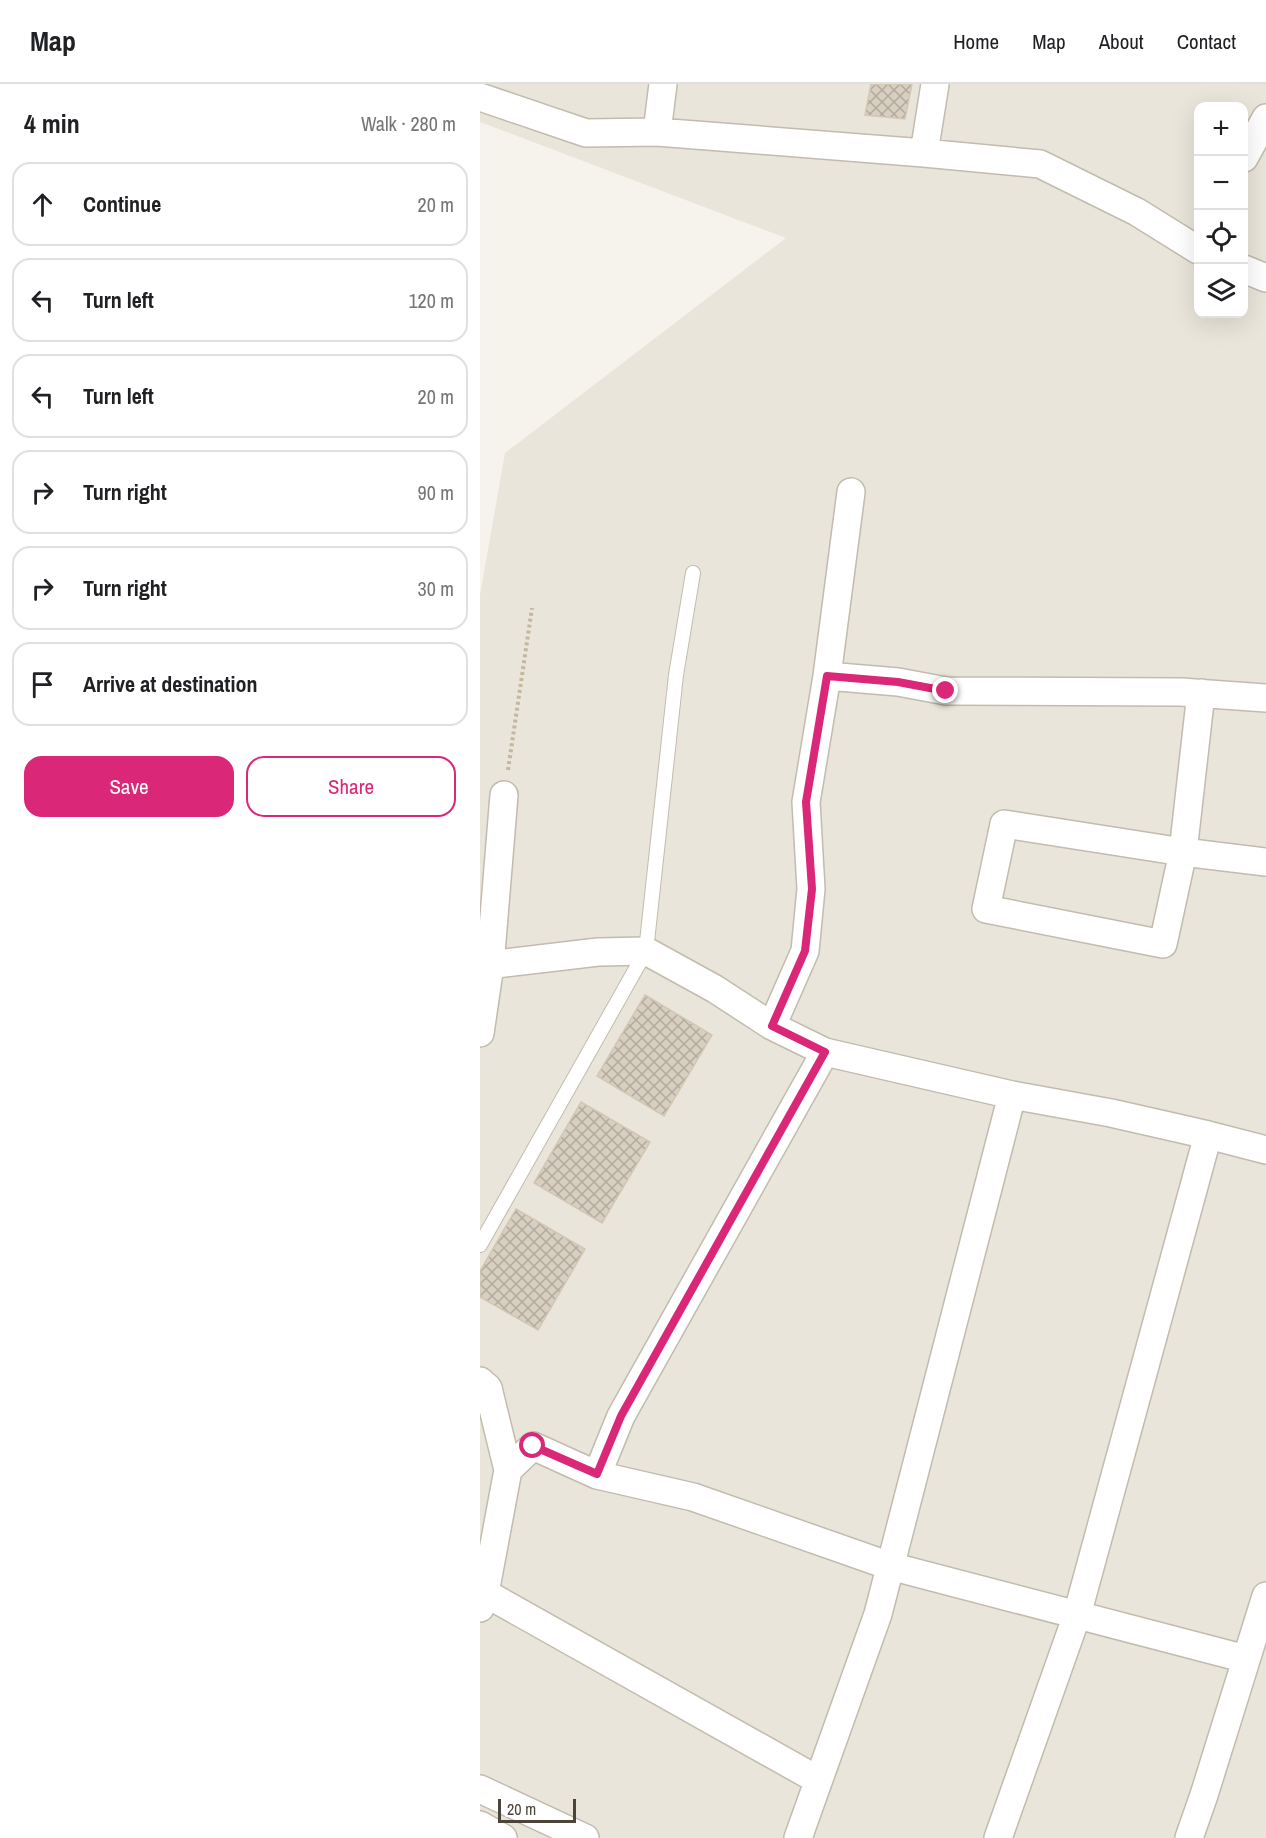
<!DOCTYPE html>
<meta charset="utf-8">
<style>
body{margin:0;font-family:"Archivo Narrow",sans-serif;background:#f2f2f2;color:#202124}
.controls{position:absolute;right:18px;top:18px;display:grid;overflow:hidden;border-radius:12px;box-shadow:0 6px 24px #0002}
.controls button{width:54px;height:54px;display:grid;place-items:center;padding:0;border:0;border-bottom:2px solid #e0e0e0;background:#fff;color:#202124;font:30px sans-serif}
.scale{position:absolute;left:18px;bottom:15px;width:78px;box-sizing:border-box;padding-left:6px;border:3px solid #4b4439;border-top:0;font-size:16px;line-height:21px;white-space:nowrap;color:#4b4439;-webkit-text-stroke:4px #fff;paint-order:stroke}
.stop{position:absolute;width:18px;height:18px;margin:-14px;border:4px solid #db2777;border-radius:50%;background:#fff}
.stop.end{background:#db2777;border-color:#fff;box-shadow:0 2px 6px #0008}
.list{margin:0;padding:0;list-style:none}
h2{display:flex;justify-content:space-between;align-items:center;height:78px;margin:0;padding:0 24px;font-size:26px}
h2 small{font-size:20px;font-weight:400;color:#757577}
.list li{display:grid;grid-template-columns:39px 1fr auto;gap:18px;align-items:center;box-sizing:border-box;height:84px;margin:0 12px 12px;padding:0 12px;border:2px solid #e0e0e0;border-radius:18px}
.list b{display:block;font-size:22px;white-space:nowrap}
.list em{font-size:20px;font-style:normal;color:#757577}
.actions{display:flex;gap:12px;padding:18px 24px}
.actions a{flex:1;padding:14px 0;border:2px solid #db2777;border-radius:18px;text-align:center;font-size:21px;color:#db2777}
.actions .main{background:#db2777;color:#fff}
.icon{flex:none;width:33px;height:33px;fill:none;stroke:currentColor;stroke-width:2;stroke-linecap:round;stroke-linejoin:round}
.map{position:relative;flex:none;width:786px;height:1754px;overflow:hidden}
header{display:flex;align-items:center;gap:36px;box-sizing:border-box;height:84px;padding:0 30px;background:#fff;border-bottom:2px solid #e0e0e0}
header strong{font-size:28px}
nav{display:flex;gap:33px;margin-inline-start:auto;font-size:21px}
main{display:flex}
aside{flex:1;background:#fff}
.map>svg:first-child{display:block}
</style>
<header>
<strong>Map</strong>
<nav><a>Home</a><a>Map</a><a>About</a><a>Contact</a></nav>
</header>
<main>
<aside>
<h2>4 min<small>Walk · 280 m</small></h2>
<ul class="list">
<li><svg class="icon" aria-label="ahead" viewBox="0 0 24 24"><path d="M12 20V5M6 11l6-6 6 6"/></svg><div><b>Continue</b></div><em>20 m</em></li>
<li><svg class="icon" aria-label="left" viewBox="0 0 24 24"><path d="M17 20v-9H6M10 6l-5 5 5 5"/></svg><div><b>Turn left</b></div><em>120 m</em></li>
<li><svg class="icon" aria-label="left" viewBox="0 0 24 24"><path d="M17 20v-9H6M10 6l-5 5 5 5"/></svg><div><b>Turn left</b></div><em>20 m</em></li>
<li><svg class="icon" aria-label="right" viewBox="0 0 24 24"><path d="M7 20v-9h11M14 6l5 5-5 5"/></svg><div><b>Turn right</b></div><em>90 m</em></li>
<li><svg class="icon" aria-label="right" viewBox="0 0 24 24"><path d="M7 20v-9h11M14 6l5 5-5 5"/></svg><div><b>Turn right</b></div><em>30 m</em></li>
<li><svg class="icon" aria-label="arrive" viewBox="0 0 24 24"><path d="M6 21V4h12l-3 4 3 4H6"/></svg><div><b>Arrive at destination</b></div></li>
</ul>
<div class="actions"><a class="main">Save</a><a>Share</a></div>
</aside>
<div class="map">
<svg width="786" height="1754" viewBox="0 0 786 1754">
<defs>
<pattern id="building-cross-hatch" width="8" height="8" patternUnits="userSpaceOnUse" patternTransform="scale(1.5)"><rect width="8" height="8" fill="#d8cfc1"/><path d="M0 0l8 8M0 8l8-8" fill="none" stroke="#b1aa9e"/></pattern>
</defs>
<rect width="100%" height="100%" fill="#f6f3ec"/>
<path fill="#eae5da" fill-rule="evenodd" d="M 0,0 L 786,0 L 786,1754 L 0,1754 L 0,511 L 25,369 L 306,154 L 0,38 ZM 718,22 L 764,22 L 764,230 L 718,230 Z"/>
<path fill="url(#building-cross-hatch)" stroke="#d3c7b4" stroke-width="1.5" d="M 391,0 L 432,0 L 425,35 L 385,31 Z
M 165,911 L 232,951 L 184,1032 L 117,992 Z
M 101,1018 L 170,1058 L 122,1139 L 54,1099 Z
M 36,1125 L 105,1165 L 58,1246 L 0,1213 L 0,1187 Z"/>
<g fill="none" stroke-linecap="round" stroke-linejoin="round">
<defs>
<path id="service" d="M 0,1161 L 166,867 L 196,591 L 213,489"/>
<path id="minor" d="M 455,0 L 444,69 L 560,80 L 657,128 L 718,166
M 0,13 L 106,49 L 177,48 L 183,0
M 177,48 L 444,69
M 764,74 L 786,34
M 764,185 L 786,194
M 347,592 L 371,408
M 721,609 L 703,768 L 786,778
M 524,740 L 703,768 L 683,860 L 506,825 Z
M 0,882 L 118,868 L 166,867 L 235,905 L 292,942 L 345,968 L 532,1011 L 631,1029 L 728,1051 L 786,1066
M 292,942 L 325,867 L 331,805 L 326,718 L 347,592 L 418,598 L 466,607 L 701,608 L 786,614
M 0,949 L 10,881 L 24,711
M 0,1297 L 8,1304 L 28,1386
M 117,1391 L 141,1332 L 345,968
M 5,1509 L 338,1696
M 0,1524 L 5,1509 L 28,1386 L 53,1362 L 117,1391 L 213,1413 L 410,1482 L 766,1575
M 0,1705 L 105,1754
M 0,1741 L 23,1754
M 318,1754 L 398,1530 L 532,1011
M 518,1754 L 597,1531 L 728,1051
M 709,1754 L 724,1711 L 786,1512"/>
</defs>
<use href="#service" stroke="#c2bbae" stroke-width="16"/>
<use href="#minor" stroke="#c2bbae" stroke-width="30"/>
<path stroke="#c4b79f" stroke-width="4" stroke-dasharray="3 3" stroke-linecap="butt" d="M 28,686 L 52,524"/>
<use href="#service" stroke="#fff" stroke-width="14"/>
<use href="#minor" stroke="#fff" stroke-width="27"/>
</g>
<g fill="none" stroke-linecap="round" stroke-linejoin="round">
<path stroke="#db2777" stroke-width="8" d="M 53,1362 L 117,1390 L 141,1332 L 345,968 L 292,942 L 325,867 L 332,805 L 326,718 L 347,592 L 418,598 L 466,607"/>
</g>
</svg>
<div class="controls">
<button>+</button>
<button>−</button>
<button><svg class="icon" aria-label="locate" viewBox="0 0 24 24"><circle cx="12" cy="12" r="6"/><path d="M12 2v4M12 18v4M2 12h4M18 12h4"/></svg></button>
<button><svg class="icon" aria-label="layers" viewBox="0 0 24 24"><path d="M12 4l9 5-9 5-9-5zM3 14l9 5 9-5"/></svg></button>
</div>
<div class="scale">20 m</div>
<div class="stop" style="left:53px;top:1362px"></div>
<div class="stop end" style="left:466px;top:607px"></div>
</div>
</main>
